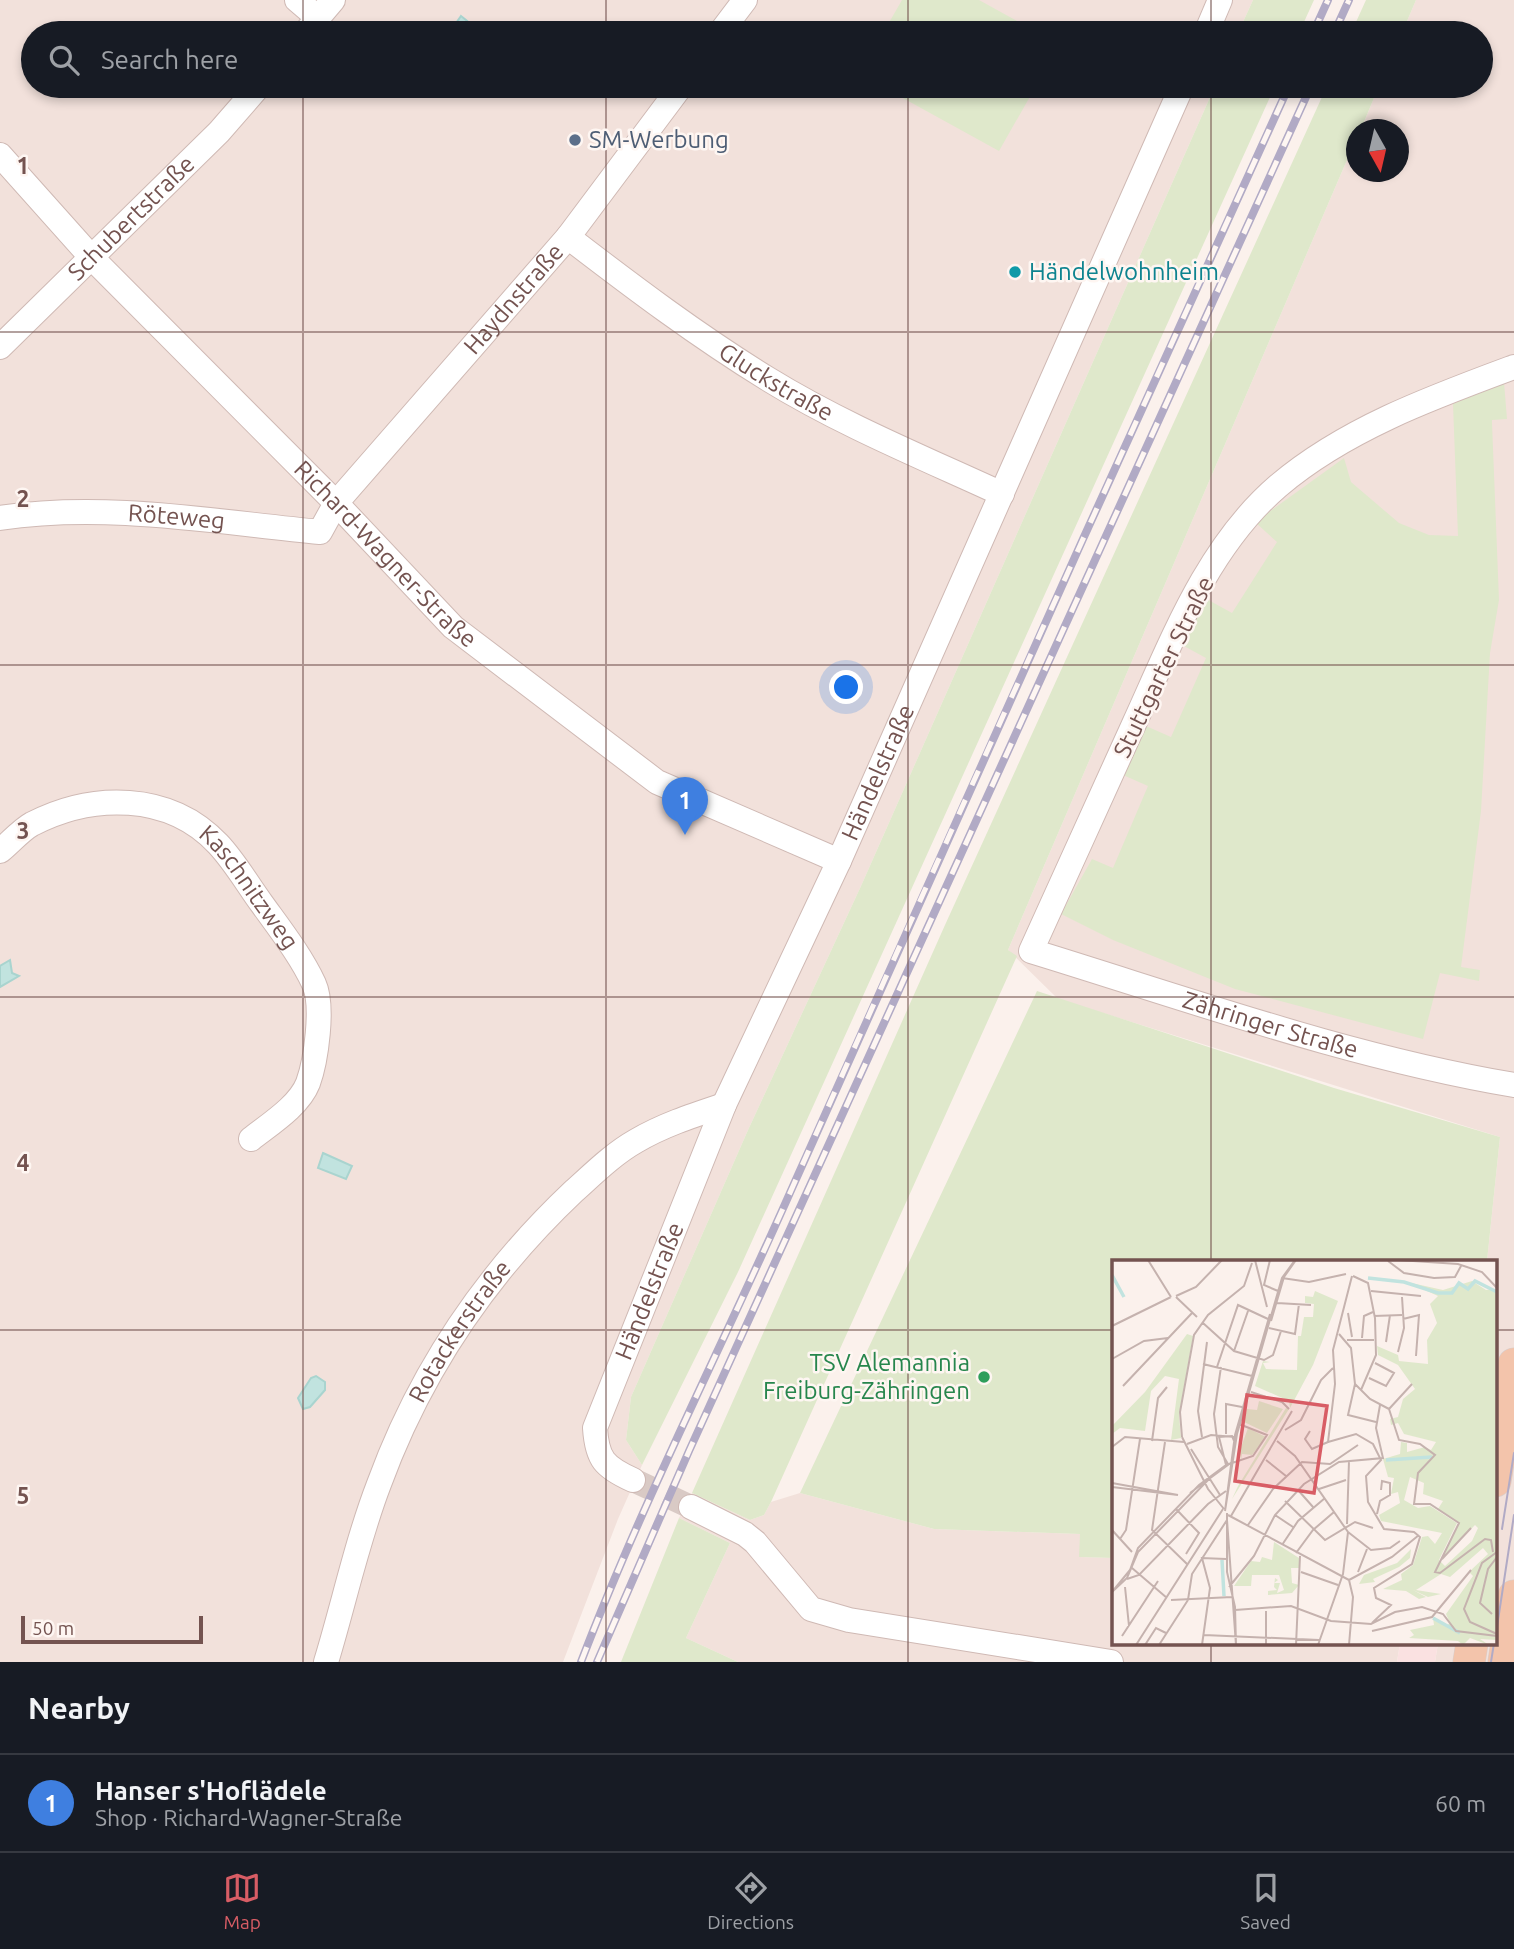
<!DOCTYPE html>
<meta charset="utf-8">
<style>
body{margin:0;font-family:Ubuntu,sans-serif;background:#242831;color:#f1f3f6}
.compass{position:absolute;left:1346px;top:119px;width:63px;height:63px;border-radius:50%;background:#171b24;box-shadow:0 4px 10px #0003;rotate:172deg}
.scale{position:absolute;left:21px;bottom:18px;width:182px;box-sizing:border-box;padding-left:7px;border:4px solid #745350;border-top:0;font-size:19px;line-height:24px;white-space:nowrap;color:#745350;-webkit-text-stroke:5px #fef6f2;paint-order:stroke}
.you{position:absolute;left:847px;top:688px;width:24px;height:24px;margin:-18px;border:5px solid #fff;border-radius:50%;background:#1a73e8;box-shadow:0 0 0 10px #1a73e833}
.badge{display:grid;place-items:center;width:46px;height:46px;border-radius:50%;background:#d85d65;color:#fff;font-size:23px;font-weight:700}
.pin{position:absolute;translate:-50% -58px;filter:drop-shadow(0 2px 4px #0008)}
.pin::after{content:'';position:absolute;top:37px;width:24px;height:21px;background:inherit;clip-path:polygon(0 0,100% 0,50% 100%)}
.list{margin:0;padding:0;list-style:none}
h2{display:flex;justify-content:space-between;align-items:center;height:91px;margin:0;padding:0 28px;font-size:30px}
h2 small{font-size:23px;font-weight:400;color:#9ea1a6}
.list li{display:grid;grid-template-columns:46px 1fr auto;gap:21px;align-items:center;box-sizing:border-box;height:98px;padding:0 28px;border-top:2px solid #363941}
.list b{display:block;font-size:26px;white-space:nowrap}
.list p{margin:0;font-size:23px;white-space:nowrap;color:#9ea1a6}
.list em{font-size:23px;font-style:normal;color:#9ea1a6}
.icon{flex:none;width:38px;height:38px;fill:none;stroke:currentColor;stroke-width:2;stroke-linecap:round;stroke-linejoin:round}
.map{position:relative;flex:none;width:1514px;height:1662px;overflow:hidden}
.search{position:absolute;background:#171b24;box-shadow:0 4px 10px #0003;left:21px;right:21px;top:21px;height:77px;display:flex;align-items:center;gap:18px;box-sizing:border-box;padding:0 24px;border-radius:38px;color:#9ea1a6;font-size:26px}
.sheet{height:189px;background:#171b24}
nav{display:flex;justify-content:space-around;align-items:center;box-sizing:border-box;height:98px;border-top:2px solid #363941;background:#171b24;font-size:19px;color:#9ea1a6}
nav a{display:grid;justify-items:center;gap:4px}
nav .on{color:#d85d65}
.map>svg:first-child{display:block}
</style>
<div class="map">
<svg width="1514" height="1662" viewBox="0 0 1514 1662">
<rect width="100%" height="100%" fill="#fbf1ec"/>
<path fill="#f2e1db" d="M 0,0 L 1253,0 L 1238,33 L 33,33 L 33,86 L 1215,86 L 861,886 L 748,1130 L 631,1397 L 626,1440 L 642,1465 L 618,1519 L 563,1662 L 0,1662 Z
M 1416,0 L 1514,0 L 1514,1662 L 1435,1662 L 1438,1643 L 1495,1643 L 1495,1261 L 1487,1261 L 1500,1137 L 1058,999 L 1008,950 L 1356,139 L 1356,172 L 1398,172 L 1398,130 L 1361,129 L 1379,86 L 1481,86 L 1481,33 L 1402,33 Z
M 692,1493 L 750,1520 L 764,1515 L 771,1502 L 800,1493 L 934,1529 L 1080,1534 L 1080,1557 L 1113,1558 L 1113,1643 L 1400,1643 L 1397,1662 L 738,1662 L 686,1638 L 730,1543 L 679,1518 Z"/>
<path fill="#fae1e1" d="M 1400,1643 L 1438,1643 L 1435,1662 L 1397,1662 Z"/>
<path fill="#dfe8cb" d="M 902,0 L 979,0 L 1039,33 L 883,33 Z
M 1253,0 L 1314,0 L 1299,33 L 1238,33 Z
M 1366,0 L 1416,0 L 1402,33 L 1351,33 Z
M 881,86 L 1036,86 L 999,151 Z
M 1215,86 L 1275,86 L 738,1272 L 642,1465 L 626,1440 L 631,1397 L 748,1130 L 861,886 Z
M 1327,86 L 1379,86 L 1361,129 L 1356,130 L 1356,139 L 1008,950 L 1017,956 L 771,1502 L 764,1515 L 750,1520 L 692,1493 L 945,925 Z
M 1504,382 L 1507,419 L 1492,420 L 1492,423 L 1499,600 L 1490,653 L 1481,811 L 1461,967 L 1480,970 L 1479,981 L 1440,973 L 1423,1039 L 1235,989 L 1113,940 L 1061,914 L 1092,859 L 1113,868 L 1148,786 L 1123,775 L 1146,726 L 1171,737 L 1206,658 L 1182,645 L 1203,597 L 1232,613 L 1277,542 L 1255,522 L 1344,458 L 1351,482 L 1399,523 L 1429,535 L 1458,536 L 1453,404 Z
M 1037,991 L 1334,1088 L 1500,1137 L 1487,1261 L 1113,1261 L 1113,1558 L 1079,1557 L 1080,1534 L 934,1529 L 800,1493 Z
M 679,1518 L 730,1543 L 686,1638 L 738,1662 L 621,1662 Z"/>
<path fill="#c1e3df" stroke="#a9d4cf" stroke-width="2" d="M 461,16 L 482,33 L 458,33 L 452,29 Z
M 10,960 L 12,973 L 19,976 L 0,987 L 0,966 Z
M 323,1153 L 352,1166 L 346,1179 L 318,1168 Z
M 316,1376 L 325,1382 L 325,1390 L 310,1407 L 303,1409 L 298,1398 L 311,1378 Z"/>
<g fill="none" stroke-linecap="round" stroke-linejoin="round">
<path stroke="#d9cac5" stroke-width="24" stroke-dasharray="24 12" stroke-linecap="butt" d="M 633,1480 L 691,1507"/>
<defs>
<g id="minor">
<path d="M 297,0 L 318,18"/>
<path d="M 305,33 L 333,0"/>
<path d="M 720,33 L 745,0"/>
<path d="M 1206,33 L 1220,0"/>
<path id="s1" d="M 0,155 L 92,258 L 336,503 L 453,627 L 657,782 L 839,861"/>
<path id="s2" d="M 568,237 C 633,287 698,336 768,379 C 841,424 924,458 1002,494"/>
<path id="s3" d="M 0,347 L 219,132 L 259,86"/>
<path id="s4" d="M 1514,367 C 1433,397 1345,429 1278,486 C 1207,547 1172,641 1134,724 C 1100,800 1065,875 1031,951 C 1191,1000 1349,1057 1514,1085"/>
<path id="s5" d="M 0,518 C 105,502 215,522 320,532 L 336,503 L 568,237 L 681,86"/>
<path id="s6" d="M 0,851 C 10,843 21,830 32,824 C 92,793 169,792 218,844 C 235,862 248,885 262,904 C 280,929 301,956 314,984 C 324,1006 316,1061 308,1083 C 299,1106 270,1124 251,1139"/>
<path id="s7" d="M 633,1480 C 604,1467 597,1459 595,1428 L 724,1105 L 839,861 L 1182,86"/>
<path d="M 691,1507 L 745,1534 L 755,1542 L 811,1609 L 849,1620 L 1111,1662"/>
<path id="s8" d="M 326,1662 C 344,1603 357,1541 379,1484 C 420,1372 487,1273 574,1191 C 593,1174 613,1154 636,1141 C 663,1125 694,1115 724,1105"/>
</g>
<path id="major" d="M 1495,1481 L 1514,1364
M 1469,1662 L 1472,1643
M 1504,1662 L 1514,1596"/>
</defs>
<use href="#minor" stroke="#cfb9b4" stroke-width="26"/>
<use href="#major" stroke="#d8cfce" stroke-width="33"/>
<use href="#minor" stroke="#fff" stroke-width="24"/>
<use href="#major" stroke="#f3c4ab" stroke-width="32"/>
<path stroke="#b1aac5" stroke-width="2" d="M 1502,1529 L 1514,1453
M 1495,1640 L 1514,1515
M 1491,1662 L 1494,1643"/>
<defs>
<path id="rail" d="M 1313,33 L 1328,0
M 1334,33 L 1349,0
M 581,1662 C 643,1500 723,1345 793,1186 C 956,818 1122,452 1289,86
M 597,1662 L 689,1451 L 1311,86"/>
</defs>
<use href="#rail" stroke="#b1aac5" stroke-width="8"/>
<use href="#rail" stroke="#fef6f2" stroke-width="5" stroke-dasharray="16" stroke-linecap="butt"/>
</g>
<path fill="none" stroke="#745350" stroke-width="2" stroke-opacity="0.55" d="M 303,0 L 303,33M 606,0 L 606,33M 908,0 L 908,33M 1211,0 L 1211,33M 303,86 L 303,1662M 606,86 L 606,1662M 908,86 L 908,1662M 1211,86 L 1211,1261M 0,332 L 1514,332M 0,665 L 1514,665M 0,997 L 1514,997M 0,1330 L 1113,1330M 1495,1330 L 1514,1330M 1211,1643 L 1211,1662"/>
<circle fill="#5c6f8a" stroke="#fef6f2" stroke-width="2.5" cx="575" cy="140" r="7"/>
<circle fill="#0f9aa8" stroke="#fef6f2" stroke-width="2.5" cx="1015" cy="272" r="7"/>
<circle fill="#2e9e5b" stroke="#fef6f2" stroke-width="2.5" cx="984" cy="1377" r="7"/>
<g text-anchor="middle" stroke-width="5" stroke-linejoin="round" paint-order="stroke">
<g font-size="24" fill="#4e5e75" stroke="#fef6f2" text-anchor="start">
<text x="589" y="148">SM-Werbung</text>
</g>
<g font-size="24" fill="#745350" stroke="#fef6f2">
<text dy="8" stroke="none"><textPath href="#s3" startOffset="184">Schubertstraße</textPath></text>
<text dy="8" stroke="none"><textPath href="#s5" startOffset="625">Haydnstraße</textPath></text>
<text dy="8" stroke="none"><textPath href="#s2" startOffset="254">Gluckstraße</textPath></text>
<text dy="8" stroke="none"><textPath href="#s5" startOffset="177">Röteweg</textPath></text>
<text dy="8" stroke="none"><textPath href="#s1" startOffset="555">Richard-Wagner-Straße</textPath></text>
<text transform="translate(1164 667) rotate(-64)" y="8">Stuttgarter Straße</text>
<text dy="8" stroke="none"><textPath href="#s7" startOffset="784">Händelstraße</textPath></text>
<text dy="8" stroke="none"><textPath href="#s6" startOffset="296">Kaschnitzweg</textPath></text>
<text dy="8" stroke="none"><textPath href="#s4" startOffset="1046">Zähringer Straße</textPath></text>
<text dy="8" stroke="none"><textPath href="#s7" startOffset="217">Händelstraße</textPath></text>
<text dy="8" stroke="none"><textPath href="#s8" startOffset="359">Rotackerstraße</textPath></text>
</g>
<g font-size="24" fill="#0d838f" stroke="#fef6f2" text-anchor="start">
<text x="1029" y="280">Händelwohnheim</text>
</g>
<g font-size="24" fill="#27864d" stroke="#fef6f2" text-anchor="end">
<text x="970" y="1371">TSV Alemannia<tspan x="970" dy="28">Freiburg-Zähringen</tspan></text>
</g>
</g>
<g transform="translate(1112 1260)">
<rect width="385" height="385" fill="#fbf1ec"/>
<path d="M 360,21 L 374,30 L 385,29 L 385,380 L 368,379 L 377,385 L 358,378 L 351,385 L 346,381 L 297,378 L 302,375 L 298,370 L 322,365 L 321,358 L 334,366 L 338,363 L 334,354 L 361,316 L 357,312 L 376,294 L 371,288 L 338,317 L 329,314 L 304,330 L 329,334 L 316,337 L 301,330 L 314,337 L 307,339 L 294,331 L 271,329 L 290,320 L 289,314 L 301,305 L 310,277 L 316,276 L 323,284 L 330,273 L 269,261 L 267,255 L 288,243 L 286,232 L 279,234 L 282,218 L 276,217 L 271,199 L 288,194 L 289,182 L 295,183 L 295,192 L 313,187 L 319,190 L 324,182 L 292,174 L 286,163 L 279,165 L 278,159 L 286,157 L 291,139 L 303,129 L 286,105 L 266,95 L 265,86 L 286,95 L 287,101 L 316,104 L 315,80 L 325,63 L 318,44 L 326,36 L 295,22 L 331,30 ZM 298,217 L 312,223 L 311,234 L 331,241 L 326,249 L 347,263 L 330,299 L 363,265 L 366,268 L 360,281 L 333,306 L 327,300 L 345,263 L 318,246 L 306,248 L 292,240 ZM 203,31 L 226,41 L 201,105 L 178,148 L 177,141 L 143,126 L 151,101 L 158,102 L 151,103 L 154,109 L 185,110 L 186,76 L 189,76 L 192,57 L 201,57 L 202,44 L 193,43 L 193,36 L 201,37 ZM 75,74 L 81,76 L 67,155 L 69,178 L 59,180 L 67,119 L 53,116 L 39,131 L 33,171 L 8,168 L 0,174 L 0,166 L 33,132 ZM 147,141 L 171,149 L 155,173 L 132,162 L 135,149 L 145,150 ZM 174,148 L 177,149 L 120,239 L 126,226 ZM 136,168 L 154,177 L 140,195 L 130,194 L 129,201 L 128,190 ZM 162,282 L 187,298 L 187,308 L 179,308 L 180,323 L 187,325 L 180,333 L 156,335 L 156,331 L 165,330 L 162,327 L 163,318 L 166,320 L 162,323 L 168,323 L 165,333 L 172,330 L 167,315 L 140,315 L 139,326 L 122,326 L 139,301 L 148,302 L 150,297 L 160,300 ZM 299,289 L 298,298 L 287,307 L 261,319 L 263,322 L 247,324 L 252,315 L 285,303 Z" fill="#dfe8cb" fill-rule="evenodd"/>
<path fill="none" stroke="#c1e3df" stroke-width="3.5" d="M 0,15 L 12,37M 256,18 L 292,22 L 326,33 L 340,33 L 347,23 L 356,29 L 363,21 L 385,32M 274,200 L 320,197M 110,300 L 112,336M 321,358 L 348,373"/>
<path fill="none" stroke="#c5b2ae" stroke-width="2" d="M 36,0 L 59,37M 143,0 L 155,47M 158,0 L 152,25 L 166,31M 286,0 L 346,4 L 370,12 L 385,28M 276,1 L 292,13 L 322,18 L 343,17 L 349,6M 241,16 L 256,23 L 263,58 L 264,95 L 249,130M 170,18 L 197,22 L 234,14M 259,31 L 309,36M 64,36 L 84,27 L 110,0M 64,37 L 85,57M 165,43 L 199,45M 236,53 L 240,77M 262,56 L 290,55M 291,59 L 307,55 L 304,96M 159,61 L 172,17 L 184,0M 91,63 L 122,91 L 152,100 L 161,95 L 169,71M 0,66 L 59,37M 157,68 L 183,74 L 187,44M 227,74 L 239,88 L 243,124 L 258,139 L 277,149M 250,78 L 252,56 L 261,52M 235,80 L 262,80M 274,82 L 278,55M 122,91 L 136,51M 286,92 L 292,68 L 290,37M 0,99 L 32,81 L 56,78M 91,104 L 140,116M 105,107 L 126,45 L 156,59M 109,107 L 102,154 L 106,187 L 116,204M 257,118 L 274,126 L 282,113 L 263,103M 243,124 L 236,155 L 264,162M 11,126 L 80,53M 139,132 L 170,142 L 177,149M 277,149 L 287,180 L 308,184 L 323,195 L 306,213 L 302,244 L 318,244 L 347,263 L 323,312 L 328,313 L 373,279 L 379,280 L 381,292M 277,149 L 300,124M 173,170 L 189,160 L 209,120 L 221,108M 198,171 L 193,179 L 200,189 L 216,182M 114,174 L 114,144 L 130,147M 70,177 L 96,229 L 112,249M 70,177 L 68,152 L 82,75 L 96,55 L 132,26 L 140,3M 90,177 L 86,151 L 95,82M 40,181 L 46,138 L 55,127M 165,181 L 183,196 L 236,272 L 231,314 L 206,385M 53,182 L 40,270 L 75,304M 216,182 L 244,174 L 261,184 L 269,200 L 254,216 L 256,242 L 272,269 L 302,272 L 308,277 L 300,304 L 262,328 L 264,338 L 279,345 L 260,363M 216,182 L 223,124 L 221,90 L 240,16M 75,184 L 99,175 L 123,177M 0,187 L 13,177 L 72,182M 79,189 L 108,235M 154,200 L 174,216M 120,203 L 141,196 L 155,175 L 127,164M 0,223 L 66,235 L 0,227M 207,229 L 234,220M 186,230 L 201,247M 78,233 L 120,202M 173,241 L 213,280 L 243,262 L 261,268M 64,249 L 87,273 L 74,294M 113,251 L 123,175 L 158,54M 113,251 L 125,174 L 170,18 L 183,0M 115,253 L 115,312 L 123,347 L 124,385M 265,254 L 268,241 L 278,235 L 278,223 L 270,221 L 269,230M 116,255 L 237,320 L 241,337 L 237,385M 163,255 L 181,267M 119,256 L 180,151M 115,260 L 124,385M 235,264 L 237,201M 136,265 L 161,229 L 190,202 L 218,204 L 246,185M 0,270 L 20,292M 236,272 L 259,290 L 278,288 L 288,281M 8,279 L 14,270 L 28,179M 170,285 L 186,261 L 213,238M 385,292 L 370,303 L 352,349 L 358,362 L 385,374M 184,293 L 201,270 L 222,252M 330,299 L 359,268M 20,308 L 55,338M 189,312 L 226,325M 246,312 L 255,289M 15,319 L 27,315 L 96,244 L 114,231M 237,320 L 280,297 L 307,275M 13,327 L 17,366M 117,327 L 142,296 L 163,255 L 192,224 L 227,202 L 271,198 L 264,168 L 268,145M 0,332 L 15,318 L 26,292 L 100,216M 0,332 L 18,310 L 26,288 L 87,225 L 114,205 L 107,177 L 120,176 L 123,183M 59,340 L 120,337M 123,350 L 179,346 L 219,361 L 259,364 L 283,352 L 310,347 L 331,354 L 344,371 L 385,376M 380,354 L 368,343 L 376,309 L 385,297M 260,371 L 320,357 L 359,310M 92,375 L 207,380M 10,376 L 46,321M 24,385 L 111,249M 33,385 L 44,368 L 54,373M 47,385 L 76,340 L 80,314 L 115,260M 90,385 L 98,328 L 90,298 L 114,299M 154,385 L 154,351M 184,385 L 188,296"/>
<path fill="#d85d65" fill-opacity="0.15" stroke="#d85d65" stroke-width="3.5" d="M 135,135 L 215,146 L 202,233 L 123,221 Z"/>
<rect width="385" height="385" fill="none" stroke="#745350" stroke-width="3.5"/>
</g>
<g font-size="23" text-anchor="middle" font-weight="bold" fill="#745350" stroke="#fef6f2" stroke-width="5" stroke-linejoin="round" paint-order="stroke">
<text x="23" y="174">1</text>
<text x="23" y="507">2</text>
<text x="23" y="839">3</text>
<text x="23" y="1171">4</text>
<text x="23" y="1504">5</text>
</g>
</svg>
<svg class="compass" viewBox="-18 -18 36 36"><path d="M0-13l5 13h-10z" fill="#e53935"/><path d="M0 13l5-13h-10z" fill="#9ea1a6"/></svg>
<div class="scale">50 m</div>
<div class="you"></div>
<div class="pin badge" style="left:685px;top:835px;background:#3f7fe0">1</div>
<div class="search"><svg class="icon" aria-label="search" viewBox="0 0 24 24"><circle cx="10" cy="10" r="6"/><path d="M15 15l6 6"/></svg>Search here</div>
</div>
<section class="sheet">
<h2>Nearby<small></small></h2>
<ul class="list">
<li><span class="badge" style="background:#3f7fe0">1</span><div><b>Hanser s'Hoflädele</b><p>Shop · Richard-Wagner-Straße</p></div><em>60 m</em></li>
</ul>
</section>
<nav>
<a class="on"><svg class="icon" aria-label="map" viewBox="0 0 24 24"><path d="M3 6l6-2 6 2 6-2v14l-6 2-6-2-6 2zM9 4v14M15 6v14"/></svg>Map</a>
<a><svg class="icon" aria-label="directions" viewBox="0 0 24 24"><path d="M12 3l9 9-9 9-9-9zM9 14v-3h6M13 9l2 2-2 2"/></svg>Directions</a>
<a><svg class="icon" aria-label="saved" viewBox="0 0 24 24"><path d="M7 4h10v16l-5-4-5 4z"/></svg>Saved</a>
</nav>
